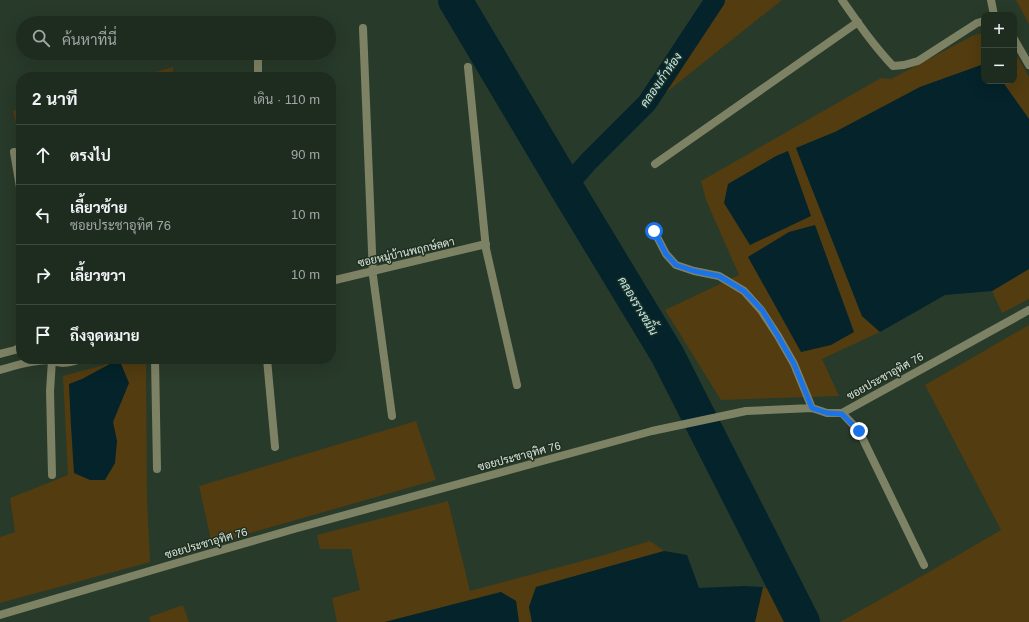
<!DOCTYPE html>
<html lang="th">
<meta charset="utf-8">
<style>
body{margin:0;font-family:Arial,Sarabun,sans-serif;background:#2b382d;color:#f1f3f6}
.controls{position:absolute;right:12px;top:12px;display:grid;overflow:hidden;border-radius:8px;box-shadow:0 4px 16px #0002}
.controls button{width:36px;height:36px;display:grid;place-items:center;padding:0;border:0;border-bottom:1px solid #3c483e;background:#1e2c20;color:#f1f3f6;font:20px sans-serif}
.stop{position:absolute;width:12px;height:12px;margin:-9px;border:3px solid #1a73e8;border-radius:50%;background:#fff}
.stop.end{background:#1a73e8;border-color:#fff;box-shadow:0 1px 4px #0008}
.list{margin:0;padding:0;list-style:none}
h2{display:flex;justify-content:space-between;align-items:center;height:52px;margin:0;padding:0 16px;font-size:17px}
h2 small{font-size:13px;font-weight:400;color:#a1a7a5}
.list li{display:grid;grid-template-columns:26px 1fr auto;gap:12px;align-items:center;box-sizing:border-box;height:60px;padding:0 16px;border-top:1px solid #3c483e}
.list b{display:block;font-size:15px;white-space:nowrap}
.list p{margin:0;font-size:13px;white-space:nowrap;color:#a1a7a5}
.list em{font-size:13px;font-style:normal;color:#a1a7a5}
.icon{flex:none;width:22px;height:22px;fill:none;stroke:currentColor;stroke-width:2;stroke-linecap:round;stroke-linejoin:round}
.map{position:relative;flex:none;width:1029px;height:622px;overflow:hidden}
.search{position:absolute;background:#1e2c20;box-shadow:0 4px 16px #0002;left:16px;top:16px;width:320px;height:44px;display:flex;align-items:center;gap:10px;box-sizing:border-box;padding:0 14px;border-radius:22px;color:#a1a7a5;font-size:15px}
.panel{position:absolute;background:#1e2c20;box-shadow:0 4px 16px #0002;left:16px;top:72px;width:320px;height:292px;border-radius:16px}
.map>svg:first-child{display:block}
</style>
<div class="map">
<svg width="1029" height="622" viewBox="0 0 1029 622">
<rect width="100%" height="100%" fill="#283a2a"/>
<path fill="#523c10" d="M 720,0 L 782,0 L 663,95 L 665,87 Z
M 1016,0 L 1029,0 L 1029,24 L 1017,2 Z
M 984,33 L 984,64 L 920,87 L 835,132 L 796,148 L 862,316 L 880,332 L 822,359 L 839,396 L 721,400 L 665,310 L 739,275 L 706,200 L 701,181 L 881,78 L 891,79 L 974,35 Z
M 1014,51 L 1029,77 L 1029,119 L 1002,81 L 1014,81 Z
M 173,67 L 173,77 L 137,77 Z
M 21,109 L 21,144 L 13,111 Z
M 1029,269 L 1029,299 L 1002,313 L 992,291 Z
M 1029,325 L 1029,622 L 840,622 L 929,572 L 1001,530 L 925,385 Z
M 111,359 L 146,359 L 147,498 L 150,562 L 0,603 L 0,537 L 15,532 L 10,498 L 68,475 L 63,376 L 104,365 Z
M 416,421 L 436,480 L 212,544 L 199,486 Z
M 448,501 L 470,591 L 597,557 L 650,541 L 664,551 L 536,587 L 529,607 L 532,622 L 519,622 L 516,601 L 501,592 L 385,622 L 337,622 L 332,598 L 360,590 L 351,549 L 320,549 L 317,535 Z
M 763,587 L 778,593 L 793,622 L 755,622 Z
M 183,605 L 189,622 L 150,622 L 149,617 Z"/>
<path fill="#04232a" d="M 984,64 L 984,81 L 1002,81 L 1029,119 L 1029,269 L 992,291 L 945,295 L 880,332 L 862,316 L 796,148 L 835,132 L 920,87 Z
M 788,151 L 811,216 L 750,245 L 724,203 L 728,184 L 776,156 Z
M 815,225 L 854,332 L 831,345 L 801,352 L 748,257 L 789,232 Z
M 119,359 L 129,383 L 113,422 L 117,441 L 115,463 L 105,480 L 90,480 L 74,473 L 71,426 L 69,384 L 82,379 Z
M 664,551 L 687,555 L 699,588 L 744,586 L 763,587 L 755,622 L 532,622 L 529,607 L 536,587 Z
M 501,592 L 516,601 L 519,622 L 385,622 Z"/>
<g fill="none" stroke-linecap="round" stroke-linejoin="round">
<path stroke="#04232a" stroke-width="20" d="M 566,187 L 588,162 L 647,103 L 715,0"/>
<path stroke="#04232a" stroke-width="34" d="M 455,0 L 566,187 L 667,354 L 803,622"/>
<path stroke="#7e8265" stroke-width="8" d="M 991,0 L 994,15"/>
<path stroke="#7e8265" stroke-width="8" d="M 842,0 C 858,23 874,46 893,66 L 904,65 L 918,61 L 977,23 L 984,21
M 363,28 L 373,276 L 392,416
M 1014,39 L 1029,65
M 258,58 L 258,77
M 468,67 L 486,249 L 517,385
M 14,152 L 21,193
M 655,164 L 858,22
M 654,231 L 666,254 L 676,265 L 694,271 L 719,276 L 744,291 L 761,310 L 778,336 L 794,364 L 812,408
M 331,281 L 486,244
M 0,354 L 15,350 L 21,347
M 50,359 C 61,366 71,362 82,359
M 155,359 L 157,469
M 267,359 L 275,447
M 0,370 C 17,365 34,360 52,360 L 50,391 L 52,475
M 842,413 L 859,431 L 924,565
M 0,615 L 197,557 L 294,529 L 652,431 L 746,411 L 812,408 L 827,413 L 842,413 L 1029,310"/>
</g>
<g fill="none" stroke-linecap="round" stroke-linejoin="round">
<path stroke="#1a73e8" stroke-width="5" d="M 654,231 L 666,254 L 676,265 L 694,271 L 719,276 L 744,291 L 762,310 L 778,336 L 794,364 L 812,408 L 827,413 L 842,414 L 859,431"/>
</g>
<g text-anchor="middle" stroke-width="3" stroke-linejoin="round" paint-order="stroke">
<g font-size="11" fill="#dae5db" stroke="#1f3021">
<text transform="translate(406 252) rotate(-13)" y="4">ซอยหมู่บ้านพฤกษ์ลดา</text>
<text transform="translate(885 376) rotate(-29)" y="4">ซอยประชาอุทิศ 76</text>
<text transform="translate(519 456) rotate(-15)" y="4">ซอยประชาอุทิศ 76</text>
<text transform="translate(206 543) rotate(-16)" y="4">ซอยประชาอุทิศ 76</text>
</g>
<g font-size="12" font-style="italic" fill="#beecf7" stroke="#1f3021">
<text transform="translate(661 80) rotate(-55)" y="4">คลองเก้าห้อง</text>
<text transform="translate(638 306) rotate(59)" y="4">คลองรางขมิ้น</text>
</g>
</g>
</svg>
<div class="controls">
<button>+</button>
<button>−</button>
</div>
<div class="stop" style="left:654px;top:231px"></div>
<div class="stop end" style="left:859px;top:431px"></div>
<div class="search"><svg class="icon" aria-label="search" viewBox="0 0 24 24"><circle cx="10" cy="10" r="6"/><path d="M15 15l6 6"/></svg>ค้นหาที่นี่</div>
<section class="panel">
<h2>2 นาที<small>เดิน · 110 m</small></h2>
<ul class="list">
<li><svg class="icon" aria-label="ahead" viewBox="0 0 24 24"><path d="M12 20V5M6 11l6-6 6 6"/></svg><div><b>ตรงไป</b></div><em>90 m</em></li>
<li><svg class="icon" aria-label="left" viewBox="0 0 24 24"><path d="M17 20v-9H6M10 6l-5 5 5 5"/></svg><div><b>เลี้ยวซ้าย</b><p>ซอยประชาอุทิศ 76</p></div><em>10 m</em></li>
<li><svg class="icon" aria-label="right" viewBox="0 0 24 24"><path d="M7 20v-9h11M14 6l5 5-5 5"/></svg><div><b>เลี้ยวขวา</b></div><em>10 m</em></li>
<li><svg class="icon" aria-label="arrive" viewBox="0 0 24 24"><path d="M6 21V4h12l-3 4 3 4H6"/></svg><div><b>ถึงจุดหมาย</b></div></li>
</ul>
</section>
</div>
